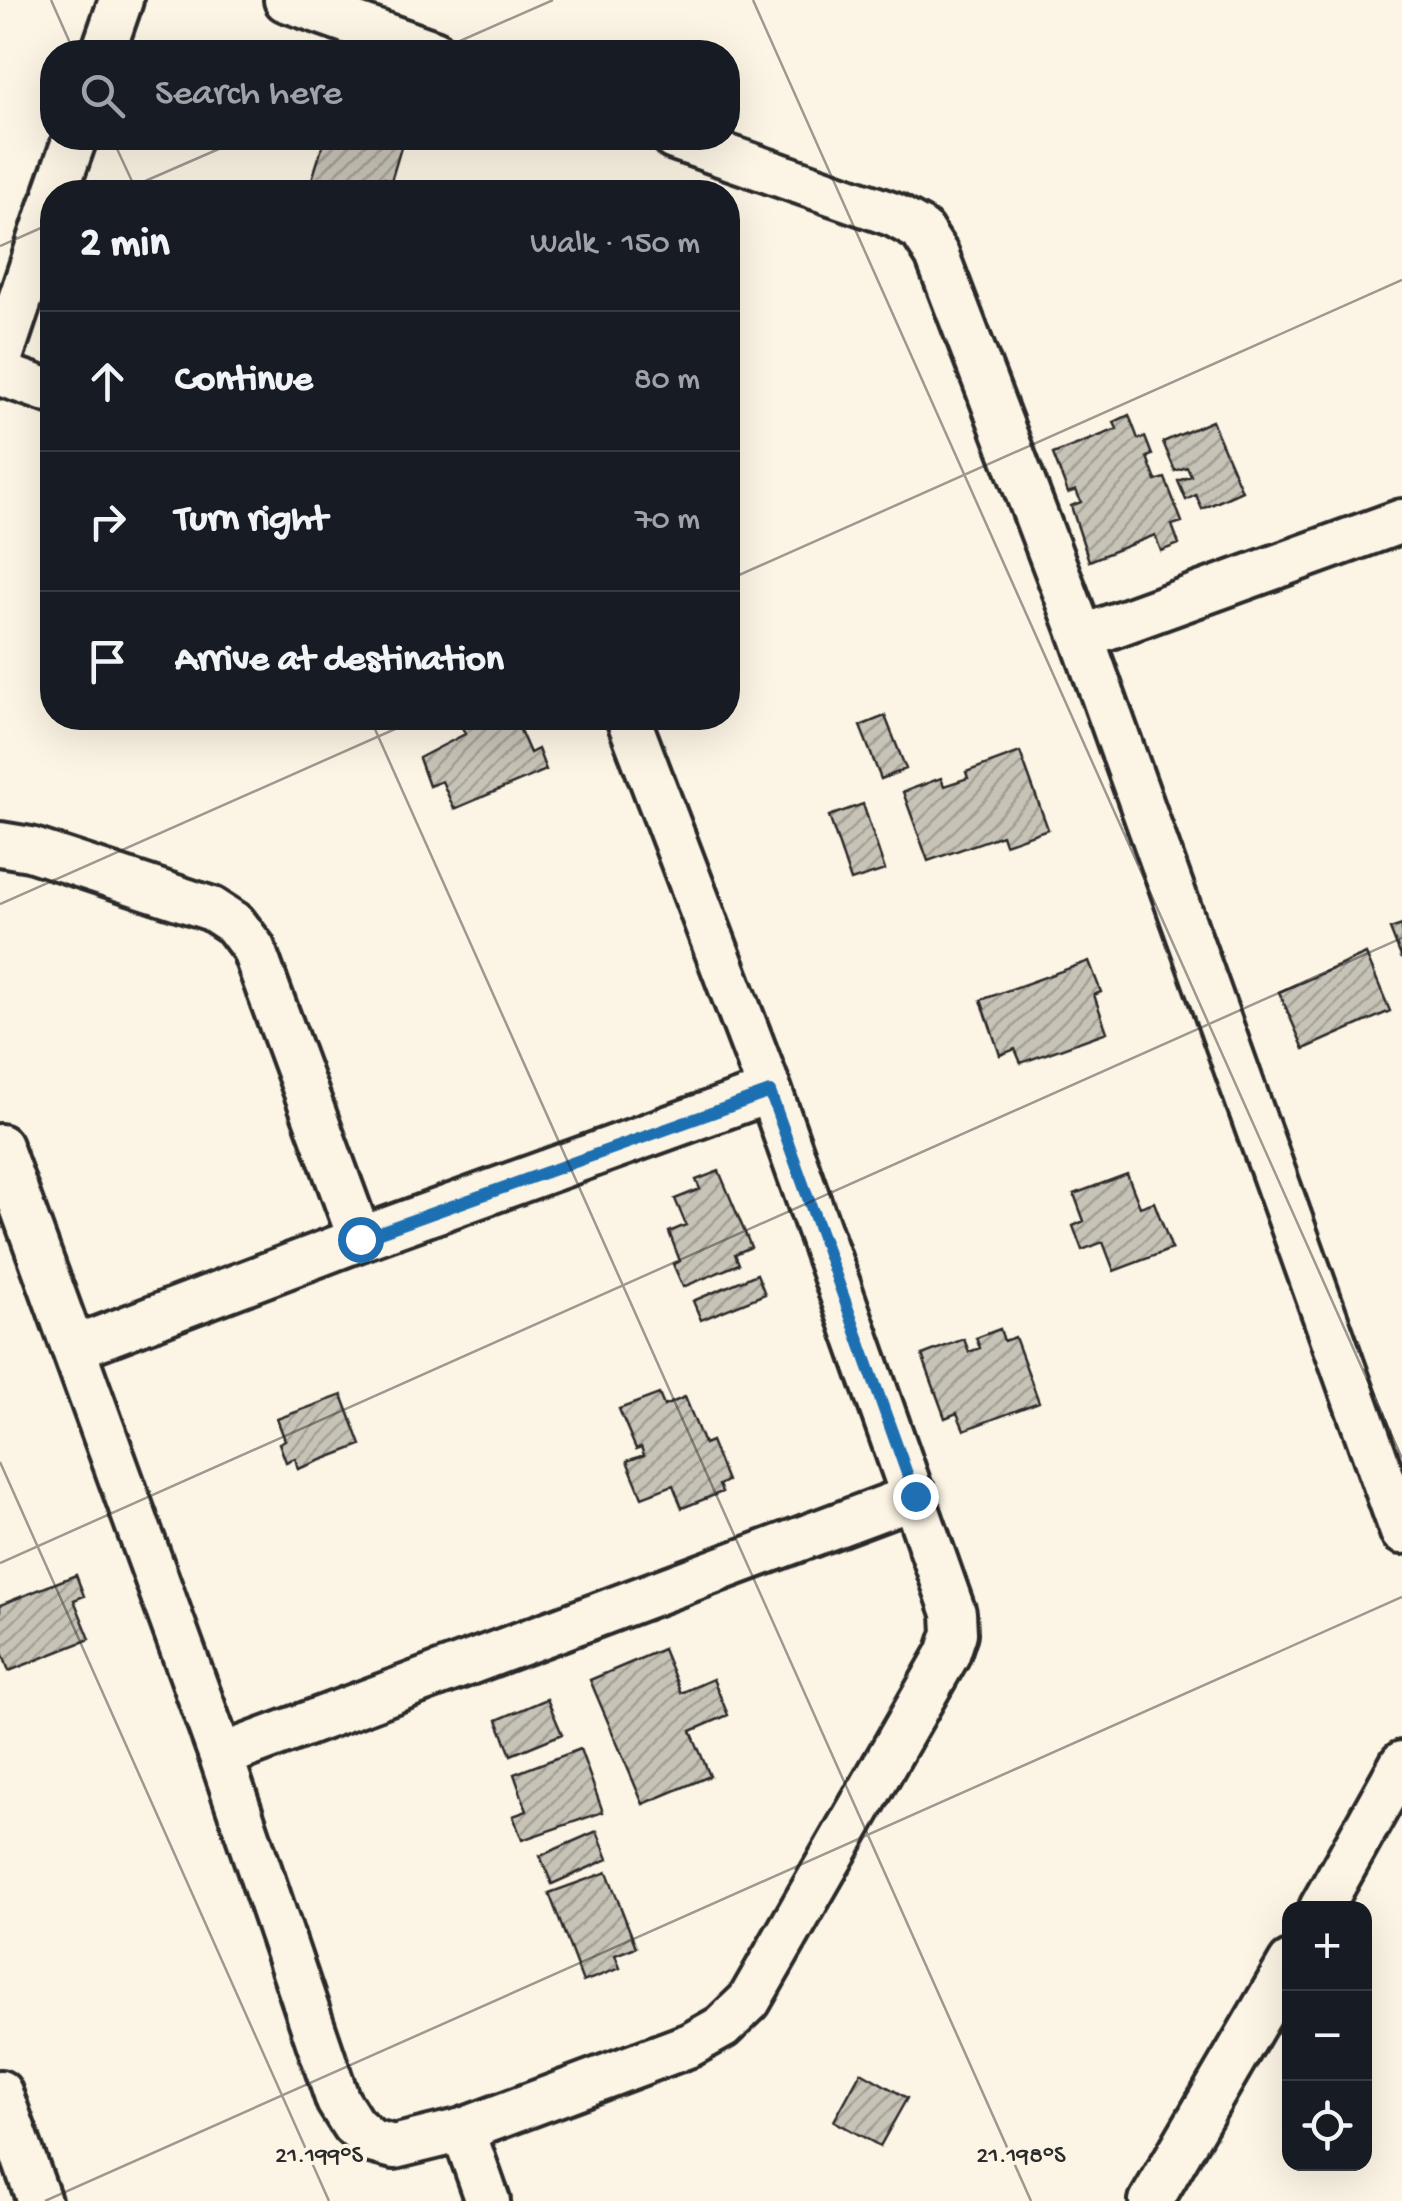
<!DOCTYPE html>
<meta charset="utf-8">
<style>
body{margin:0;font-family:"Gochi Hand",sans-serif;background:#242831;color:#f1f3f6}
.controls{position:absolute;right:30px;bottom:30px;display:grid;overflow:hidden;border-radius:20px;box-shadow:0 10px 40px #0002}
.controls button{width:90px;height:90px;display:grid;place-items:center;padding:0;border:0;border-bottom:2px solid #363941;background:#171b24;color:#f1f3f6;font:50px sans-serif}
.stop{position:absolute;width:30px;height:30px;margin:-22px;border:8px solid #1f6fb2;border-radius:50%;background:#fff}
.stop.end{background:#1f6fb2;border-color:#fff;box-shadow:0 2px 10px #0008}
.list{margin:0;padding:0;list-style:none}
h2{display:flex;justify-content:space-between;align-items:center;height:130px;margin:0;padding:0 40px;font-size:42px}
h2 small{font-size:32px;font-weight:400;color:#9ea1a6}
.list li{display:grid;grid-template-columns:65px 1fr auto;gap:30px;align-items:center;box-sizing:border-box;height:140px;padding:0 40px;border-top:2px solid #363941}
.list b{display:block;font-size:38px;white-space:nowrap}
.list em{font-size:32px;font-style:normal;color:#9ea1a6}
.icon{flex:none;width:55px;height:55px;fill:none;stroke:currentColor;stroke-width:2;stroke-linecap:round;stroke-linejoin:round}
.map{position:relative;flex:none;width:1402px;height:2201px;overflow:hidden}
.search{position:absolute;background:#171b24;box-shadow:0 10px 40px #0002;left:40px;top:40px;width:700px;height:110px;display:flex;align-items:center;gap:25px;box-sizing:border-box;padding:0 35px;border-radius:40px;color:#9ea1a6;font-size:38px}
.panel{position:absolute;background:#171b24;box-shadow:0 10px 40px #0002;left:40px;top:180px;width:700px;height:550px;border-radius:40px}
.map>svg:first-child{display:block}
</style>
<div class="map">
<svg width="1402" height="2201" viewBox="0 0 1402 2201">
<defs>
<pattern id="building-hatch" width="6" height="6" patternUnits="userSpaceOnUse" patternTransform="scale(2.5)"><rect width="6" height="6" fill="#c8c3b7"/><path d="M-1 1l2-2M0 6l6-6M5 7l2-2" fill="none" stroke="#a39f95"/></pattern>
</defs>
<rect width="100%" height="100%" fill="#fcf5e5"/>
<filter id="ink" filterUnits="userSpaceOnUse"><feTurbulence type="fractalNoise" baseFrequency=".01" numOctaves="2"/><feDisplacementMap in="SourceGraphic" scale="20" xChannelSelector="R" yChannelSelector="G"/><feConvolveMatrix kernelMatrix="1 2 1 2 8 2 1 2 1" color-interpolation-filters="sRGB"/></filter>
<g filter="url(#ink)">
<path fill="url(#building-hatch)" stroke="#2b2b2b" stroke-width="2.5" d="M 325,138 L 380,138 L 402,144 L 391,181 L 384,178 L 380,192 L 308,192 Z
M 1129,415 L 1138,439 L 1145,437 L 1152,455 L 1147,457 L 1156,481 L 1165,478 L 1182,522 L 1172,525 L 1179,544 L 1161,551 L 1155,535 L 1089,561 L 1071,506 L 1081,502 L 1076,490 L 1068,493 L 1053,454 L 1117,429 L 1114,422 Z
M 1212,421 L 1242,491 L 1202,509 L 1196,495 L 1186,500 L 1178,481 L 1191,476 L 1187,467 L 1175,471 L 1163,442 Z
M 885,716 L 906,769 L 881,779 L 860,726 Z
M 458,718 L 516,721 L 530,753 L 538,749 L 546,770 L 454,809 L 442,781 L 429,786 L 419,758 L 465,734 Z
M 1020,752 L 1048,829 L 1005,844 L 1002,835 L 928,861 L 903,792 L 941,778 L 944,786 L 968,778 L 966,772 Z
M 863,804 L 885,870 L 851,881 L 829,816 Z
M 1402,925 L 1402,959 L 1390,929 Z
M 1366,954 L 1390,1011 L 1304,1049 L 1279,992 Z
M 1089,961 L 1101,992 L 1094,995 L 1107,1032 L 1021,1063 L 1015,1049 L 1000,1055 L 981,1000 Z
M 719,1171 L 751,1247 L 735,1254 L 739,1264 L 683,1287 L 673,1264 L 680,1261 L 669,1232 L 686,1225 L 675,1199 L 700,1189 L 696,1180 Z
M 1127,1174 L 1140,1207 L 1154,1202 L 1172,1249 L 1114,1271 L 1103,1242 L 1082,1250 L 1073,1226 L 1084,1221 L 1074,1194 Z
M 757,1274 L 765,1294 L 701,1320 L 693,1301 Z
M 1000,1329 L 1004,1341 L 1015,1337 L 1039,1402 L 964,1430 L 957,1413 L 945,1418 L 922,1355 L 964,1339 L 969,1352 L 980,1348 L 976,1338 Z
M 659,1394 L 664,1406 L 685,1397 L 704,1444 L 711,1441 L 727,1481 L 719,1485 L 722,1492 L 682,1508 L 673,1485 L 642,1497 L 627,1461 L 644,1455 L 641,1447 L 636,1449 L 619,1409 Z
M 342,1395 L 361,1445 L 298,1469 L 295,1458 L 286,1462 L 279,1443 L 285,1440 L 277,1419 Z
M 76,1575 L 84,1596 L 74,1600 L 90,1639 L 9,1671 L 0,1647 L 0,1605 Z
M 663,1649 L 681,1693 L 713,1679 L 728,1715 L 691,1731 L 710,1776 L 643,1804 L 590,1680 Z
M 547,1699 L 562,1734 L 511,1755 L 497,1720 Z
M 580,1749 L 603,1812 L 522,1840 L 513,1816 L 527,1811 L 514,1774 Z
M 597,1831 L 608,1859 L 552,1884 L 540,1856 Z
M 607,1872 L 636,1947 L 615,1955 L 620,1968 L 583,1982 L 549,1893 Z
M 861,2072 L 907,2098 L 880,2146 L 834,2121 Z"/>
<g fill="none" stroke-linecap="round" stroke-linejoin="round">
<defs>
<path id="street" d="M 286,0 L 434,52
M 103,52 L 121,0
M 674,138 L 894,215 L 921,230 L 937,255 L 1082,637 L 1402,1532
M 56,192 L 75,138
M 0,360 L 52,204
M 0,374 L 52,392
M 1082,637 L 1402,521
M 0,844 L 30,849 L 212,909 L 235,924 L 253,948 L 360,1239
M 0,1146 L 221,1756 L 338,2101 L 353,2125 L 371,2141 L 394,2147 L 463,2130 L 690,2045 L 722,2027 L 749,2001 L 948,1654 L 955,1633 L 954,1613 L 770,1091 L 628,718
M 74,1348 L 360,1239 L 770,1091
M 221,1756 L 915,1496
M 1321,1908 L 1402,1763
M 0,2092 L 39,2201
M 463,2130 L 488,2201
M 1151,2201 L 1290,1963"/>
</defs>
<use href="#street" stroke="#2b2b2b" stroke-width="50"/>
<use href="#street" stroke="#fcf5e5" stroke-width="42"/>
</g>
</g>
<g fill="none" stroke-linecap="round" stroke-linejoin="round" filter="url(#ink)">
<path stroke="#1f6fb2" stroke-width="12" d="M 360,1239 L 770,1092 L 915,1496"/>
</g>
<path fill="none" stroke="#2b2b2b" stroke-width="2.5" stroke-opacity="0.45" d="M 51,0 L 74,52M 753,0 L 1402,1458M 435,52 L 553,0M 112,138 L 137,192M 120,192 L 244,138M 0,246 L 52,223M 728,580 L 1402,280M 370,718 L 1031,2201M 0,904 L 420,718M 0,1462 L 329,2201M 0,1563 L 1402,938M 45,2201 L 1402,1597"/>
<g font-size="25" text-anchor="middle" fill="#2b2b2b" stroke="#fcf5e5" stroke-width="8" stroke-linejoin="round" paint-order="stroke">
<text x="319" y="2162">21.199°S</text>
<text x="1021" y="2162">21.198°S</text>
</g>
</svg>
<div class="controls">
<button>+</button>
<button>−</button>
<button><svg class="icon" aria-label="locate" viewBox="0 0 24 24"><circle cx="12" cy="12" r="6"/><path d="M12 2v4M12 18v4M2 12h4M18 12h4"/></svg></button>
</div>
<div class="stop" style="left:360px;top:1239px"></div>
<div class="stop end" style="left:915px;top:1496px"></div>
<div class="search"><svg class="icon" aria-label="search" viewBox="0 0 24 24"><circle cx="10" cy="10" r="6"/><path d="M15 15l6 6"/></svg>Search here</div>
<section class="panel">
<h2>2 min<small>Walk · 150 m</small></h2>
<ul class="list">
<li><svg class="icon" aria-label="ahead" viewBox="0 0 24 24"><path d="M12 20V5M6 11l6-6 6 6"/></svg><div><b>Continue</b></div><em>80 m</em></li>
<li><svg class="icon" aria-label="right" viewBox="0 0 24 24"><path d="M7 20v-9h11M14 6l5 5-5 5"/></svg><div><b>Turn right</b></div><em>70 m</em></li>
<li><svg class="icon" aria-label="arrive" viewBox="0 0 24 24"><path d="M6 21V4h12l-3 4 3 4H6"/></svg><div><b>Arrive at destination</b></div></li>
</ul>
</section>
</div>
